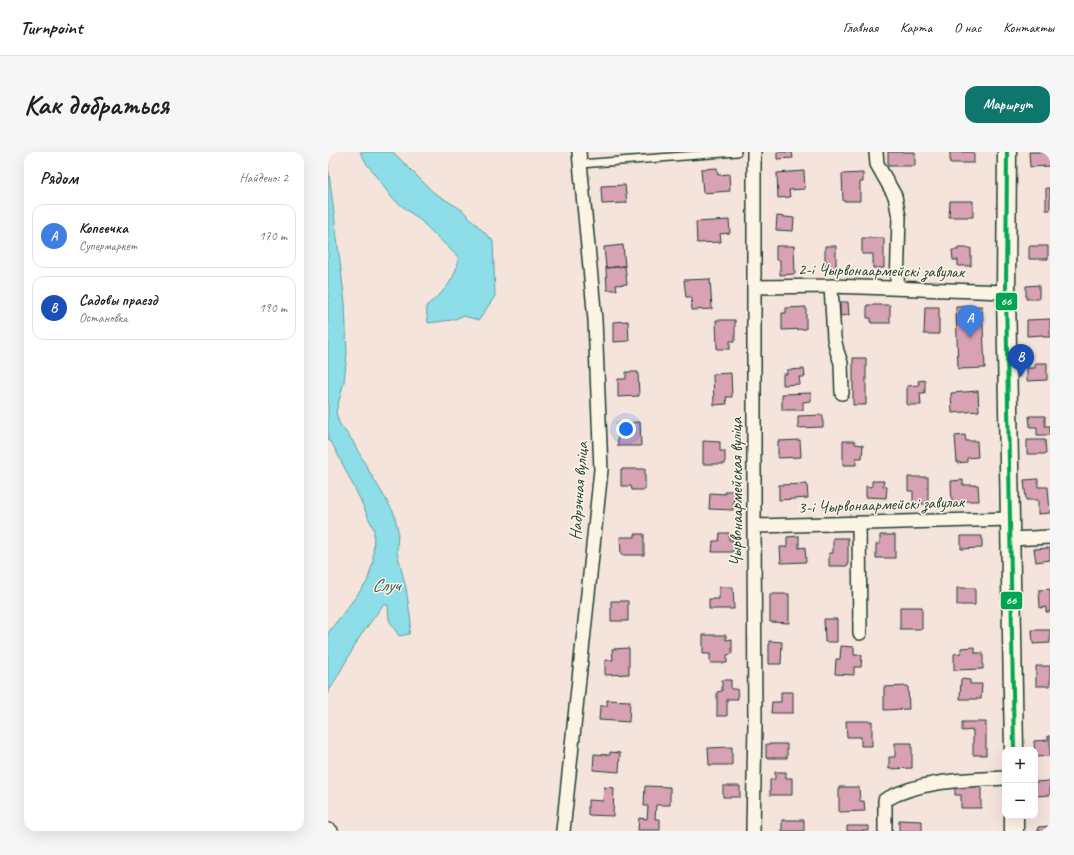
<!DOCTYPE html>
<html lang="ru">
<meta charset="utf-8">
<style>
body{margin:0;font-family:Caveat,sans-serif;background:#f6f6f6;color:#202124}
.controls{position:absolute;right:12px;bottom:12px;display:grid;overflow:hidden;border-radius:8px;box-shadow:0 4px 16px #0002}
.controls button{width:36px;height:36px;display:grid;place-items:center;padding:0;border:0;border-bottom:1px solid #e0e0e0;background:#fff;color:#202124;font:20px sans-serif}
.you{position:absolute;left:298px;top:277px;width:14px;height:14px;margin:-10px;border:3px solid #fff;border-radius:50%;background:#1a73e8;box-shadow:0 0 0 6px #1a73e833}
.badge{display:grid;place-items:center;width:26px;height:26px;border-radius:50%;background:#0f766e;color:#fff;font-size:13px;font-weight:700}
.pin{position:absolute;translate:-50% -33px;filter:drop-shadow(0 1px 2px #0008)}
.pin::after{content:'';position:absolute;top:21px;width:14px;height:12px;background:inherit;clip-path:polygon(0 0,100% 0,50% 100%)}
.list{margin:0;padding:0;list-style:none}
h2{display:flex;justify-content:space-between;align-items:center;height:52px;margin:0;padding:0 16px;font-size:17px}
h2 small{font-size:13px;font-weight:400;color:#757577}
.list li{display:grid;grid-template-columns:26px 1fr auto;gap:12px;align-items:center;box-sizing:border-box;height:64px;margin:0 8px 8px;padding:0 8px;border:1px solid #e0e0e0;border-radius:12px}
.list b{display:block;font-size:15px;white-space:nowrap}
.list p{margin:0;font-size:13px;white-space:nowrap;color:#757577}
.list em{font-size:13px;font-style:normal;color:#757577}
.map{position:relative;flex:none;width:722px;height:679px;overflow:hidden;border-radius:12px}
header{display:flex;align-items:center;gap:24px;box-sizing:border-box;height:56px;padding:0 20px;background:#fff;border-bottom:1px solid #e0e0e0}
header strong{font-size:19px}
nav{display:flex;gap:22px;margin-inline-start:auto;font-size:14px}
.intro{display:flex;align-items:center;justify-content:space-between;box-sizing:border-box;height:96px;padding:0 24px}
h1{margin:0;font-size:28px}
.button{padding:10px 18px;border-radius:12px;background:#0f766e;color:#fff;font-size:14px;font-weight:700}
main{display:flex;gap:24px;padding:0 24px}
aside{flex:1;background:#fff;border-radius:12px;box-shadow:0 4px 16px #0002}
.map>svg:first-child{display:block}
</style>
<header>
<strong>Turnpoint</strong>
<nav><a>Главная</a><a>Карта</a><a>О нас</a><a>Контакты</a></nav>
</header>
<div class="intro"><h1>Как добраться</h1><a class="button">Маршрут</a></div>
<main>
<aside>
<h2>Рядом<small>Найдено: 2</small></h2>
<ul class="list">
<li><span class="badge" style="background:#3f7fe0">A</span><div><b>Копеечка</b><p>Супермаркет</p></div><em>170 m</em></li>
<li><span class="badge" style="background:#1a4fb4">B</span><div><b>Садовы праезд</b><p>Остановка</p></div><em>190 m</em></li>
</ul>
</aside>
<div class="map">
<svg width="722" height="679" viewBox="0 0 722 679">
<rect width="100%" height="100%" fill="#f5e4db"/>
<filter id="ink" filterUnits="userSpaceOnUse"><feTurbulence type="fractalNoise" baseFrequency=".025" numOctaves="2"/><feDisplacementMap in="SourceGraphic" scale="8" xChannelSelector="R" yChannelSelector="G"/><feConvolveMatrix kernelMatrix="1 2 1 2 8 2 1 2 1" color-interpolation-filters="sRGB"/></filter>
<g filter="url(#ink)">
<path fill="#8ddee8" stroke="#619ea0" d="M 32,0 L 65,0 L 105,40 L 134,58 L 165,89 L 167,144 L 151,168 L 135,164 L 124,168 L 100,171 L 98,154 C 116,140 126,130 131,106 L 93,69 L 64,46 L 39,12 Z
M 0,13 L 17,151 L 19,201 L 16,230 L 8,260 L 11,271 L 24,288 L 41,319 L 66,361 L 70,378 L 69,400 L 78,436 L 83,470 L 81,482 L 71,484 L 61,468 L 60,453 L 55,453 L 31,486 L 0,541 L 0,481 L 39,430 L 45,410 L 46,378 L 32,347 L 4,291 L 0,288 Z"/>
<path fill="#d8a1b4" stroke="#1f3d34" d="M 449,0 L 464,0 L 465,6 L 449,7 Z
M 560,0 L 587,0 L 587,14 L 560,14 Z
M 622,0 L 646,0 L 646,11 L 622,11 Z
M 701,0 L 722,0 L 722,14 L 702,15 Z
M 389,16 L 390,23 L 401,22 L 402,39 L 375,41 L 373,17 Z
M 476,19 L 477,37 L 461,38 L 462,45 L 450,46 L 449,21 Z
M 535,21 L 535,30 L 532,30 L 532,49 L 515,49 L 514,22 Z
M 297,33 L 299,51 L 274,52 L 273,34 Z
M 718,36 L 722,36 L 722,58 L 718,58 Z
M 622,49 L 645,49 L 645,65 L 621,65 Z
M 449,64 L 466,66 L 465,79 L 448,78 Z
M 401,68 L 402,81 L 392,82 L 393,90 L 369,91 L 368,70 Z
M 534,86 L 556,86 L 556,116 L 545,116 L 545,102 L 534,102 Z
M 295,93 L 297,114 L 278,116 L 276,95 Z
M 448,94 L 466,94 L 467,122 L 452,123 L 452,108 L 448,108 Z
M 497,94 L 508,94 L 508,118 L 497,118 Z
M 701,94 L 720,94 L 720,107 L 701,107 Z
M 630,96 L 643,96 L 643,114 L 630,114 L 630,108 L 625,108 L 624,98 L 630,98 Z
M 297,114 L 299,132 L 288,133 L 289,138 L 279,138 L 278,116 Z
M 382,127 L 384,157 L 364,158 L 363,145 L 358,145 L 356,128 Z
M 711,133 L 711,147 L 698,147 L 698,134 Z
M 512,150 L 520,150 L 521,163 L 512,164 Z
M 539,153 L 562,153 L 562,171 L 543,171 L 543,166 L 539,166 Z
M 654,154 L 657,216 L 630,217 L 628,155 Z
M 478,155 L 478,177 L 454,178 L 454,161 L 458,161 L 458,156 Z
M 597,155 L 611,155 L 611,182 L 596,182 Z
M 722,167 L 722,185 L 715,185 L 715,183 L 699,184 L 699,168 Z
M 388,168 L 407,168 L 407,189 L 402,189 L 402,197 L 389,197 Z
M 300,169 L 301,189 L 285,190 L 285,170 Z
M 525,206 L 538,206 L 538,253 L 525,253 Z
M 707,211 L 719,211 L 719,228 L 699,229 L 699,216 L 707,216 Z
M 476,217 L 477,225 L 471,225 L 472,232 L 455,233 L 455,222 L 459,222 L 459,218 Z
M 298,220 L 310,220 L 311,244 L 290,245 L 290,227 L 298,227 Z
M 403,221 L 404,245 L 398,245 L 399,252 L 386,253 L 385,222 Z
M 597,228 L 597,241 L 592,241 L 593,253 L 579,253 L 579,234 L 591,233 L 590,229 Z
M 650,239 L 651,259 L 624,261 L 623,241 Z
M 483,241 L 483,249 L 475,250 L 475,258 L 454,258 L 454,242 Z
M 495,263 L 495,275 L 470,276 L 470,264 Z
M 701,264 L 717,264 L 717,274 L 722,274 L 722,283 L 709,283 L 709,275 L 702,275 Z
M 312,270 L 313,294 L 290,294 L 289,271 Z
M 637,283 L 638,289 L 649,289 L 650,305 L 639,306 L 639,310 L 629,311 L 627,284 Z
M 472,288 L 473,305 L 450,306 L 450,289 Z
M 699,288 L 717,288 L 718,302 L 699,302 Z
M 375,289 L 392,290 L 392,299 L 397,299 L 397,312 L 375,312 Z
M 515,289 L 527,289 L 527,292 L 535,293 L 534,306 L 528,306 L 528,313 L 515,313 Z
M 293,317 L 317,317 L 317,338 L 304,338 L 303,334 L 293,334 Z
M 580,325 L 600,325 L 600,352 L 585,352 L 585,339 L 580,339 Z
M 710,327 L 710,335 L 720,335 L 722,361 L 710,362 L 710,348 L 698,348 L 696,328 Z
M 635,328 L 635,333 L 650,333 L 651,349 L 635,349 L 635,355 L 624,355 L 623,329 Z
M 544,329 L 556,329 L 555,334 L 559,335 L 558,346 L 538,345 L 538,334 L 544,335 Z
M 479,332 L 480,346 L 451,348 L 451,333 Z
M 397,339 L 406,339 L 405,358 L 381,357 L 382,341 L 397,342 Z
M 392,381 L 401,381 L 401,388 L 405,388 L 405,400 L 384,400 L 385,389 L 391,389 Z
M 307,382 L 316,382 L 316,403 L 293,403 L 292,385 L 307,385 Z
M 552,383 L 567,383 L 567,406 L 548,406 L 548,392 L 552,392 Z
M 471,384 L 471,396 L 477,395 L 478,410 L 453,411 L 452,395 L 459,395 L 459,385 Z
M 633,384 L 654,384 L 654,396 L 633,397 Z
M 505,386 L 520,386 L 520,414 L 501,414 L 501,401 L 505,401 Z
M 722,396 L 722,408 L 708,410 L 706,397 Z
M 391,435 L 405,435 L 406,457 L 381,457 L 381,447 L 391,447 Z
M 629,436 L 647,436 L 647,453 L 629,453 Z
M 722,437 L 722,460 L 718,460 L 718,455 L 712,456 L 711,438 Z
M 442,442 L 461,442 L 461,471 L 442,470 Z
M 283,449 L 300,449 L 300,469 L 283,469 Z
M 572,455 L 594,455 L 594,477 L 572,477 Z
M 496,467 L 509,467 L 509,490 L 497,490 Z
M 704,478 L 722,478 L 722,491 L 705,492 Z
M 375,483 L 398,483 L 398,488 L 404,487 L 404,502 L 399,503 L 399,511 L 382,511 L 382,502 L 375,502 Z
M 441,489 L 454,490 L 453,512 L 441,512 Z
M 513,494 L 526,495 L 526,503 L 534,503 L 533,515 L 526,515 L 526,523 L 507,522 L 508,507 L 512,507 Z
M 647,495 L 647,501 L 655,501 L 655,517 L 626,518 L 626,502 L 633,501 L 633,496 Z
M 301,496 L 301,522 L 277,523 L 277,508 L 285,508 L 284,497 Z
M 708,514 L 722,514 L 722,534 L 708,534 Z
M 633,527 L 642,528 L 642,532 L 654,532 L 653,547 L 632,547 Z
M 394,528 L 403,528 L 403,537 L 409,537 L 410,547 L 399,547 L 399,564 L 389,564 L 389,540 L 394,539 Z
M 580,534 L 581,557 L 556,558 L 556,535 Z
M 453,540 L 465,540 L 465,561 L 443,561 L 444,550 L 453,550 Z
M 279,548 L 302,549 L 301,570 L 271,568 L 272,554 L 279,554 Z
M 518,569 L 544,569 L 544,594 L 533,594 L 533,585 L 519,585 Z
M 634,570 L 658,570 L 658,603 L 645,603 L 645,578 L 634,579 Z
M 720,584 L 722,584 L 722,604 L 707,605 L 706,589 L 720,588 Z
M 567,591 L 584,591 L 584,616 L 561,617 L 561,605 L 567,605 Z
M 438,592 L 459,592 L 459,606 L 438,606 Z
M 404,595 L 404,613 L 381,613 L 380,596 Z
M 282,600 L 292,601 L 291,620 L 265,618 L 266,602 L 282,603 Z
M 447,620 L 458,620 L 458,626 L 464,626 L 464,643 L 442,643 L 442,628 L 447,627 Z
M 722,629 L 722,643 L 708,644 L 707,630 Z
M 317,634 L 342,635 L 342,653 L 328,653 L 327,667 L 332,667 L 332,678 L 310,678 L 311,666 L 319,667 L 320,654 L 316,654 Z
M 395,634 L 412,634 L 412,645 L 395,645 Z
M 627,634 L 653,634 L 653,656 L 633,656 L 633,643 L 627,643 Z
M 276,635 L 286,636 L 285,664 L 260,663 L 260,648 L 275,649 Z
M 511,635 L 531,635 L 532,649 L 536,649 L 537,659 L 511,660 Z
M 454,668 L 476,668 L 476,679 L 454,679 Z
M 571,668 L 594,669 L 594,679 L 571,679 Z
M 519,674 L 541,674 L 541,679 L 519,679 Z
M 722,674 L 722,679 L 710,679 L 710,675 Z"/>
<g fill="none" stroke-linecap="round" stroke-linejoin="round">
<defs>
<path id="service" d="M 252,12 L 409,0"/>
<path id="minor" d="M 548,0 L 549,12 L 567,44 L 571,65 L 569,135
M 503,134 L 506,186 L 509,199 L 513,211 L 514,241
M 426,135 L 503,134 L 678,140
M 531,371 L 532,481
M 426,374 L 682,367
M 682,387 L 722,385
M 0,678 L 3,679
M 235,679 L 273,318 L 267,168 L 251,0
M 425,679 L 427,572 L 426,374 L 426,0
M 557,679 L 557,648 C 592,628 638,628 677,626"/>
<path id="secondary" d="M 679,0 L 678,140 L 686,598
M 686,664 L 686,679"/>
</defs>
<use href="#service" stroke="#1f3d34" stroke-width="10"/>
<use href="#minor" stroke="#1f3d34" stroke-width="16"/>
<use href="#secondary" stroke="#1f3d34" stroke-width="21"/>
<use href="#service" stroke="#fcf5e5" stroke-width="7"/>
<use href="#minor" stroke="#fcf5e5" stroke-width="13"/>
<use href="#secondary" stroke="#fcf5e5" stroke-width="18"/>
<defs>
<path id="bus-1" d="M 679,0 L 678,140 L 686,598"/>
</defs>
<use href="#bus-1" stroke="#fcf5e5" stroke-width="7"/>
<use href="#bus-1" stroke="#00a651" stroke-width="4"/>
</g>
</g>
<g text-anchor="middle" stroke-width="3" stroke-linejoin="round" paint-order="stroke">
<g font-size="17" fill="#1f3d34" stroke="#fcf5e5">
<text transform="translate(553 118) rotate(1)" y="6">2-і Чырвонаармейскі завулак</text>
<text transform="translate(250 339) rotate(-86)" y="6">Надрэчная вуліца</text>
<text transform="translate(408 340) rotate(-90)" y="6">Чырвонаармейская вуліца</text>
<text transform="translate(553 352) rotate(-2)" y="6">3-і Чырвонаармейскі завулак</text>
</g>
<g font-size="18" font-style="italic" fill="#355d58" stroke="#fcf5e5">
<text x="58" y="439">Случ</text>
</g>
</g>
<g stroke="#fcf5e5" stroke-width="1.5">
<rect x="667" y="140" width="23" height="19" rx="4" fill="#00a651"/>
<rect x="672" y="439" width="23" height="19" rx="4" fill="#00a651"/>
</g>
<g font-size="11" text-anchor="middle" font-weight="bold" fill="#fff">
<text x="678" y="153">66</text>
<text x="683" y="452">66</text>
</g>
</svg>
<div class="controls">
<button>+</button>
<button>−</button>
</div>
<div class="you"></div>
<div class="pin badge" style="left:642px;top:186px;background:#3f7fe0">A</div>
<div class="pin badge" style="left:693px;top:225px;background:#1a4fb4">B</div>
</div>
</main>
